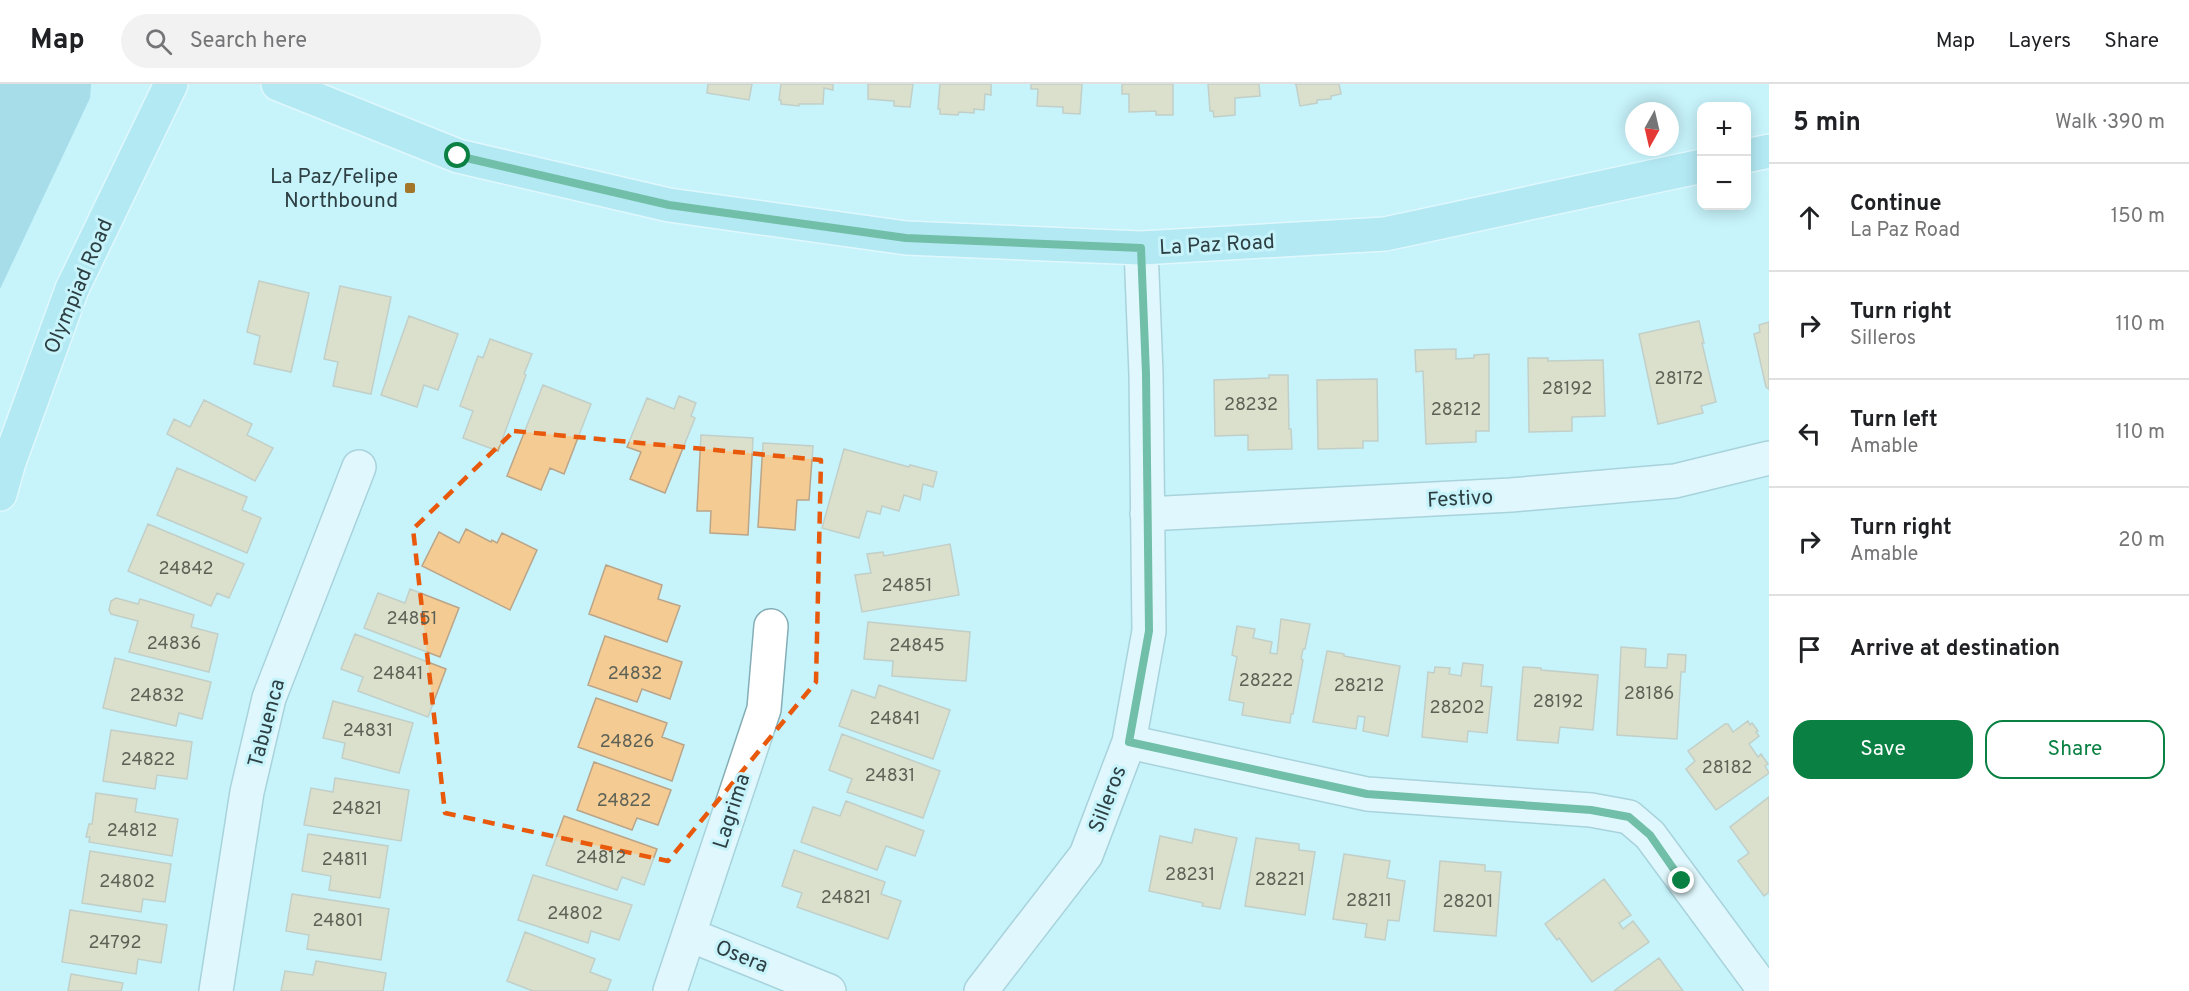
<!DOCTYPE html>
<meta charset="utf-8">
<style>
body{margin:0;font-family:Overpass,sans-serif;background:#f2f2f2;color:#202124}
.controls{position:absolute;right:18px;top:18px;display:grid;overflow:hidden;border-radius:12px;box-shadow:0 3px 15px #0003}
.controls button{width:54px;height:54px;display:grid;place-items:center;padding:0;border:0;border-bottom:2px solid #e0e0e0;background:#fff;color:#202124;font:30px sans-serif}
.compass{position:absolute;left:1625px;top:18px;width:54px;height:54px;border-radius:50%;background:#fff;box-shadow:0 3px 15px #0003;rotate:188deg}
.stop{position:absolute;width:18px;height:18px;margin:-14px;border:4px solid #0b8043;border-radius:50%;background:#fff}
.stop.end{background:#0b8043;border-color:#fff;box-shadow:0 2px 6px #0008}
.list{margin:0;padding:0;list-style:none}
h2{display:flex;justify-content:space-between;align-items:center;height:78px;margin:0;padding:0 24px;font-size:26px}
h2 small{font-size:20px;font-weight:400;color:#757577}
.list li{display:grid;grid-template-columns:39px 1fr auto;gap:18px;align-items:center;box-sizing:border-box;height:108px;padding:0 24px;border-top:2px solid #e0e0e0}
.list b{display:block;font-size:22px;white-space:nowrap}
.list p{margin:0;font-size:20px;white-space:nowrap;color:#757577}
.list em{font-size:20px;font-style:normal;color:#757577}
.actions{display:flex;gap:12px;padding:18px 24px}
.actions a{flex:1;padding:14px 0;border:2px solid #0b8043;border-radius:18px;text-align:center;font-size:21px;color:#0b8043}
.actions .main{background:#0b8043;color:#fff}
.icon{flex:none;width:33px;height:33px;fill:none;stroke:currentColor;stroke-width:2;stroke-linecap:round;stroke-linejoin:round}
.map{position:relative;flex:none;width:1769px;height:907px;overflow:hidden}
header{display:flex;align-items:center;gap:36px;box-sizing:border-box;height:84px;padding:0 30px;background:#fff;border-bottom:2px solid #e0e0e0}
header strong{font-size:28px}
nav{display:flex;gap:33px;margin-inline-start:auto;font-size:21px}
.search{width:420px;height:54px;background:#f2f2f2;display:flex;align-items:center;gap:15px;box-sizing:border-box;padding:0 21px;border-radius:33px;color:#757577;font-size:22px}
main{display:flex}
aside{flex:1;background:#fff}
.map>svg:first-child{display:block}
</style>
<header>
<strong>Map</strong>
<div class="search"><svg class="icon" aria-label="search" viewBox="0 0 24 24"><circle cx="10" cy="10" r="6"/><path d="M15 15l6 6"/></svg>Search here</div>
<nav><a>Map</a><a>Layers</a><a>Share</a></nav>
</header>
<main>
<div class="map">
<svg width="1769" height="907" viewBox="0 0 1769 907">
<rect width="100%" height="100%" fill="#c7f3fb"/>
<path fill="#7fc4d1" d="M 0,0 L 91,0 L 90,14 L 0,205 Z"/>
<path fill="#f3cb93" stroke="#baa589" stroke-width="1.5" d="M 708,0 L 752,0 L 749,16 L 707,9 Z
M 781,0 L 833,0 L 833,6 L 824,4 L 823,20 L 799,20 L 799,22 L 781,20 L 781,16 L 779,16 Z
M 868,0 L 913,0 L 910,23 L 894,22 L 894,17 L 868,15 Z
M 940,0 L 991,0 L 991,11 L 985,10 L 984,26 L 974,25 L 974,29 L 959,28 L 958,31 L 940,30 L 940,25 L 938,25 Z
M 1031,0 L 1082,0 L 1080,30 L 1063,29 L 1063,23 L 1037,22 L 1038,5 L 1031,5 Z
M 1122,0 L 1173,0 L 1173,31 L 1156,31 L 1156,27 L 1129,28 L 1129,10 L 1122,10 Z
M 1208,0 L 1259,0 L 1260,12 L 1235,14 L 1235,31 L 1214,33 L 1213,27 L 1210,27 Z
M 1294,0 L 1339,0 L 1341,10 L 1331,12 L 1331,15 L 1317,16 L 1317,19 L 1300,22 L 1296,0 Z
M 259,197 L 309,209 L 291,288 L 254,280 L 260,252 L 247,248 Z
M 340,202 L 391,213 L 371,310 L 333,302 L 338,278 L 324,275 Z
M 409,232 L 458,250 L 438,306 L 424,301 L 417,323 L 381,311 Z
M 1699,237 L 1704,259 L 1702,259 L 1716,318 L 1701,322 L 1703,329 L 1658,340 L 1639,250 Z
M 1769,238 L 1769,305 L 1766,303 L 1754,250 L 1760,248 L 1759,241 Z
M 490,255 L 532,270 L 524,290 L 526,291 L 498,367 L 463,354 L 473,327 L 460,322 L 478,272 L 483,274 Z
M 1456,265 L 1456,275 L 1474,274 L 1474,271 L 1489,270 L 1489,347 L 1476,347 L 1476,358 L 1426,360 L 1423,287 L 1416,288 L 1415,266 Z
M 1528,274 L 1548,274 L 1548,277 L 1603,276 L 1605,332 L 1572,333 L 1572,347 L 1529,348 Z
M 1269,291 L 1288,291 L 1289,345 L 1291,345 L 1292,365 L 1248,366 L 1248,351 L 1215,352 L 1214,296 L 1269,294 Z
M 1377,295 L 1378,357 L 1363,357 L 1363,364 L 1318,365 L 1317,296 Z
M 543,301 L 591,320 L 564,390 L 550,384 L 541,406 L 507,392 Z
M 679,312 L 696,319 L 691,332 L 695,334 L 665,409 L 630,395 L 641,368 L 627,363 L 647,314 L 674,325 Z
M 204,316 L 252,340 L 247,351 L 273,364 L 255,397 L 167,350 L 174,335 L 190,343 Z
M 701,351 L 753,354 L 748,451 L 710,449 L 711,427 L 697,427 Z
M 763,359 L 813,362 L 809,416 L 797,416 L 795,446 L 758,443 Z
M 844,365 L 909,383 L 910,381 L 937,388 L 933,403 L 923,400 L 920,416 L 904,411 L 899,427 L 882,422 L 880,430 L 867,427 L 859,454 L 822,444 Z
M 177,384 L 247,413 L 242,426 L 261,434 L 247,469 L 157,431 Z
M 148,440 L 244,480 L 229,514 L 217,509 L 211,522 L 128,487 Z
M 466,445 L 491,458 L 492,456 L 497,459 L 502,449 L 537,466 L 510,526 L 422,482 L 439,448 L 459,459 Z
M 950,460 L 959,511 L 862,528 L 855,491 L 871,489 L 867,470 L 883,468 L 884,472 Z
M 606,481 L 662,501 L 658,515 L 680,522 L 667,558 L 589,530 Z
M 410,505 L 459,524 L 440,573 L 364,544 L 378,509 L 405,519 Z
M 116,514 L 138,520 L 140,515 L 194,531 L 191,543 L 218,550 L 209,588 L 129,568 L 138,537 L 111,530 L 109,526 L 111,517 Z
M 1281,535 L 1310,540 L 1305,565 L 1303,565 L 1301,575 L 1303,576 L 1293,630 L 1291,630 L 1290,639 L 1242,631 L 1244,619 L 1229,616 L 1237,573 L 1232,571 L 1237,542 L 1255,545 L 1253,554 L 1272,558 L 1270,569 L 1277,570 Z
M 868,538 L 970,548 L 966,597 L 892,592 L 893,577 L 864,575 Z
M 355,550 L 446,585 L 428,633 L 358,607 L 363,593 L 341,585 Z
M 605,552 L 682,578 L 670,615 L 642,605 L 637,618 L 588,601 Z
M 1621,563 L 1646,565 L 1645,583 L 1667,584 L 1668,570 L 1686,571 L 1685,588 L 1681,588 L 1677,655 L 1617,651 Z
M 1327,567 L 1344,570 L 1344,572 L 1400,582 L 1388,652 L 1363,647 L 1365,633 L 1358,632 L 1356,645 L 1313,638 Z
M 115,574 L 211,598 L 202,635 L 179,629 L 176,642 L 103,624 Z
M 1463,579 L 1483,581 L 1481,602 L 1492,603 L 1487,649 L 1468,647 L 1467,658 L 1422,653 L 1428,588 L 1434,589 L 1435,583 L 1450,584 L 1449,590 L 1461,592 Z
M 1523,583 L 1541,584 L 1541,586 L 1598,591 L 1593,646 L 1560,643 L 1558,659 L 1517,656 Z
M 879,601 L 950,626 L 933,675 L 839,642 L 852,606 L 875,614 Z
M 596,614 L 667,639 L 662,653 L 684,661 L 672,697 L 578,663 Z
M 333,617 L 413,639 L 399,689 L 342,674 L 345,659 L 323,654 Z
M 1748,637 L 1750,641 L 1752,639 L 1758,647 L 1756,648 L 1759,652 L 1749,660 L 1758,673 L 1761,670 L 1768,680 L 1765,682 L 1769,689 L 1716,726 L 1686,685 L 1695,677 L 1688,667 L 1725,640 L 1728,640 L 1733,648 Z
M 111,646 L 192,658 L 187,695 L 157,691 L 155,705 L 103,697 Z
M 842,650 L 940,687 L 923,734 L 847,708 L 852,695 L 829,686 Z
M 594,678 L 671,706 L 658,741 L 637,734 L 632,746 L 577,726 Z
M 335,694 L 409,706 L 401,757 L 304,741 L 311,704 L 333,708 Z
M 96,709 L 137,715 L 135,728 L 178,735 L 172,772 L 89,758 L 90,753 L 86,753 L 89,740 L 92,740 Z
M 1769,713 L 1769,808 L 1764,812 L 1738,777 L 1749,769 L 1730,743 Z
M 846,717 L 924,747 L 915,772 L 886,762 L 877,786 L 801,758 L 813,723 L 840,732 Z
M 564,732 L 657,765 L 644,801 L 622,793 L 617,806 L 546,781 Z
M 1195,745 L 1237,754 L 1220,825 L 1202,822 L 1203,819 L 1149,807 L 1160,752 L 1192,759 Z
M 308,750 L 388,762 L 380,814 L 329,806 L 331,792 L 302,787 Z
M 1256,754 L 1299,760 L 1299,766 L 1315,768 L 1305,831 L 1245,822 Z
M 794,766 L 885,798 L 881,810 L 901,817 L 888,855 L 797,823 L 802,809 L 782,802 Z
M 90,767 L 171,780 L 165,818 L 143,815 L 141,828 L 82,819 Z
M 1344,770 L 1390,777 L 1387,794 L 1405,797 L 1399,837 L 1388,836 L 1385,856 L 1365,853 L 1367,840 L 1333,835 Z
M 1440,777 L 1485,781 L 1485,787 L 1501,788 L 1496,852 L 1434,847 Z
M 533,791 L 632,821 L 619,856 L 591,847 L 588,859 L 518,836 Z
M 1604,795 L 1631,831 L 1619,839 L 1623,845 L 1633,837 L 1649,858 L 1592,898 L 1559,854 L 1557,856 L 1545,840 Z
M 292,810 L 389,825 L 381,876 L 307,865 L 309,851 L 286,847 Z
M 70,826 L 167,841 L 161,879 L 138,875 L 136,890 L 62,878 Z
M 525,848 L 595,875 L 590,888 L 611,896 L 607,907 L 533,907 L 507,897 Z
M 1659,874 L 1683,907 L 1614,907 Z
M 316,877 L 386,889 L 383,907 L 281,907 L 285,887 L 313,891 Z
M 71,890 L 123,899 L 121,907 L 68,907 Z"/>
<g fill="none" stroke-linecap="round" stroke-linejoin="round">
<defs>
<path id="minor" d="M 1147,430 L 1511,411 L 1675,397 L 1769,374
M 1129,658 L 1367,710 L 1591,726 L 1629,733 L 1650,751 L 1765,907
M 690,851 L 829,907
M 216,907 L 247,708 L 269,614 L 359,383
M 670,907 L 764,625 L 771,542
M 981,907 L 1086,771 L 1129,658 L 1149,547 L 1146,290 L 1141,164"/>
<path id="major" d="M 278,0 L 458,72 L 669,121 L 906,154 L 1141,164 L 1385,150 L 1702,82
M 1746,72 L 1769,67
M 0,410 L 9,378 L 72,205 L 171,0"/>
</defs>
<use href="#minor" stroke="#84adb5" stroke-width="36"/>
<use href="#major" stroke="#fff" stroke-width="36"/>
<use href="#minor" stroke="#fff" stroke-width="33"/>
<use href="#major" stroke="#9bdde9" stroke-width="33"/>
</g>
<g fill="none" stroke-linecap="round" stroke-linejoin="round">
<path stroke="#0b8043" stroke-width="8" d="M 458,72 L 669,121 L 906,154 L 1141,164 L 1146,290 L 1149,547 L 1129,658 L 1367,710 L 1591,726 L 1629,733 L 1650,751 L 1682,797"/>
</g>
<path d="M0 0H1769V907H0ZM 514,347 L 821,376 L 816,598 L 668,777 L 445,729 L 413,445 Z" fill="#c7f3fb" fill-opacity=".55" fill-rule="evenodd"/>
<path fill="none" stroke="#e8590c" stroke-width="4.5" stroke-dasharray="12 8" stroke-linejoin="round" d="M 514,347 L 821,376 L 816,598 L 668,777 L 445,729 L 413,445 Z"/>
<rect fill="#a47629" stroke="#c7f3fb" stroke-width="2" x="404" y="98" width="12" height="12" rx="3"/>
<g text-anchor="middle" stroke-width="6" stroke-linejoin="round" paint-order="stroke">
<g font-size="18" fill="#5e6256">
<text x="1679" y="300">28172</text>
<text x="1567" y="310">28192</text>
<text x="1251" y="326">28232</text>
<text x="1456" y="331">28212</text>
<text x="186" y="490">24842</text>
<text x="907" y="507">24851</text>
<text x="412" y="540">24851</text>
<text x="174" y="565">24836</text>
<text x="917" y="567">24845</text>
<text x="398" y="595">24841</text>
<text x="635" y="595">24832</text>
<text x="1266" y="602">28222</text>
<text x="1359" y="607">28212</text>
<text x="1649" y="615">28186</text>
<text x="157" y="617">24832</text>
<text x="1558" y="623">28192</text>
<text x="1457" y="629">28202</text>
<text x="895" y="640">24841</text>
<text x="368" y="652">24831</text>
<text x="627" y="663">24826</text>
<text x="148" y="681">24822</text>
<text x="1727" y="689">28182</text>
<text x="890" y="697">24831</text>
<text x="624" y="722">24822</text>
<text x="357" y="730">24821</text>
<text x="132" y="752">24812</text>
<text x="601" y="779">24812</text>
<text x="345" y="781">24811</text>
<text x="1190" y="796">28231</text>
<text x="1280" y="801">28221</text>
<text x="127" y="803">24802</text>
<text x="846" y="819">24821</text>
<text x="1369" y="822">28211</text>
<text x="1468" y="823">28201</text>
<text x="575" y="835">24802</text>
<text x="338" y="842">24801</text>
<text x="115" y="864">24792</text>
</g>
<g font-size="21" fill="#2d3f42" stroke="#c7f3fb" text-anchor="end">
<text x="398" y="99">La Paz/Felipe<tspan x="398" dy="24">Northbound</tspan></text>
</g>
<g font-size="21" fill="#2d3f42" stroke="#c7f3fb">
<text transform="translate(1217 160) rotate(-3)" y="7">La Paz Road</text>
<text transform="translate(78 202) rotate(-67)" y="7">Olympiad Road</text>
<text transform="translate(1460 414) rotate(-3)" y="7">Festivo</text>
<text transform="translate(266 639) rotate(-75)" y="7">Tabuenca</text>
<text transform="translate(1107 715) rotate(-69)" y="7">Silleros</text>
<text transform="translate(731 727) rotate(-72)" y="7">Lagrima</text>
<text transform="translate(742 872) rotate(22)" y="7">Osera</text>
</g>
</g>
</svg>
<div class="controls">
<button>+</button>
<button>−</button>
</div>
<svg class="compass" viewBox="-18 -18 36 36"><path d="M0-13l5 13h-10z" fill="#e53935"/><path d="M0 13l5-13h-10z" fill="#757577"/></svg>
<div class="stop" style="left:458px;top:72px"></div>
<div class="stop end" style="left:1682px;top:797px"></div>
</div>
<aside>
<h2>5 min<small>Walk · 390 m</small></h2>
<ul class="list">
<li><svg class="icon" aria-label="ahead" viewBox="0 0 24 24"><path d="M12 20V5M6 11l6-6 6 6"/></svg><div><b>Continue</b><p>La Paz Road</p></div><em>150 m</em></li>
<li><svg class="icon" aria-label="right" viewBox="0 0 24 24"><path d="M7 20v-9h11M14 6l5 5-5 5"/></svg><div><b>Turn right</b><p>Silleros</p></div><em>110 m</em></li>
<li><svg class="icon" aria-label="left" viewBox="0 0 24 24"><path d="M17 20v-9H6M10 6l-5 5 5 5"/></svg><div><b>Turn left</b><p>Amable</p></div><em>110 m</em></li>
<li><svg class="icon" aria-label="right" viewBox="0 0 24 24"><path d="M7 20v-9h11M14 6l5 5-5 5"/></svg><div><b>Turn right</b><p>Amable</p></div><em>20 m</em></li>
<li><svg class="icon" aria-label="arrive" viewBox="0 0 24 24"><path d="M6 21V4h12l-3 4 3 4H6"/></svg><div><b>Arrive at destination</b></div></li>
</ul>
<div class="actions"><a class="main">Save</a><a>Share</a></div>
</aside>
</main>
